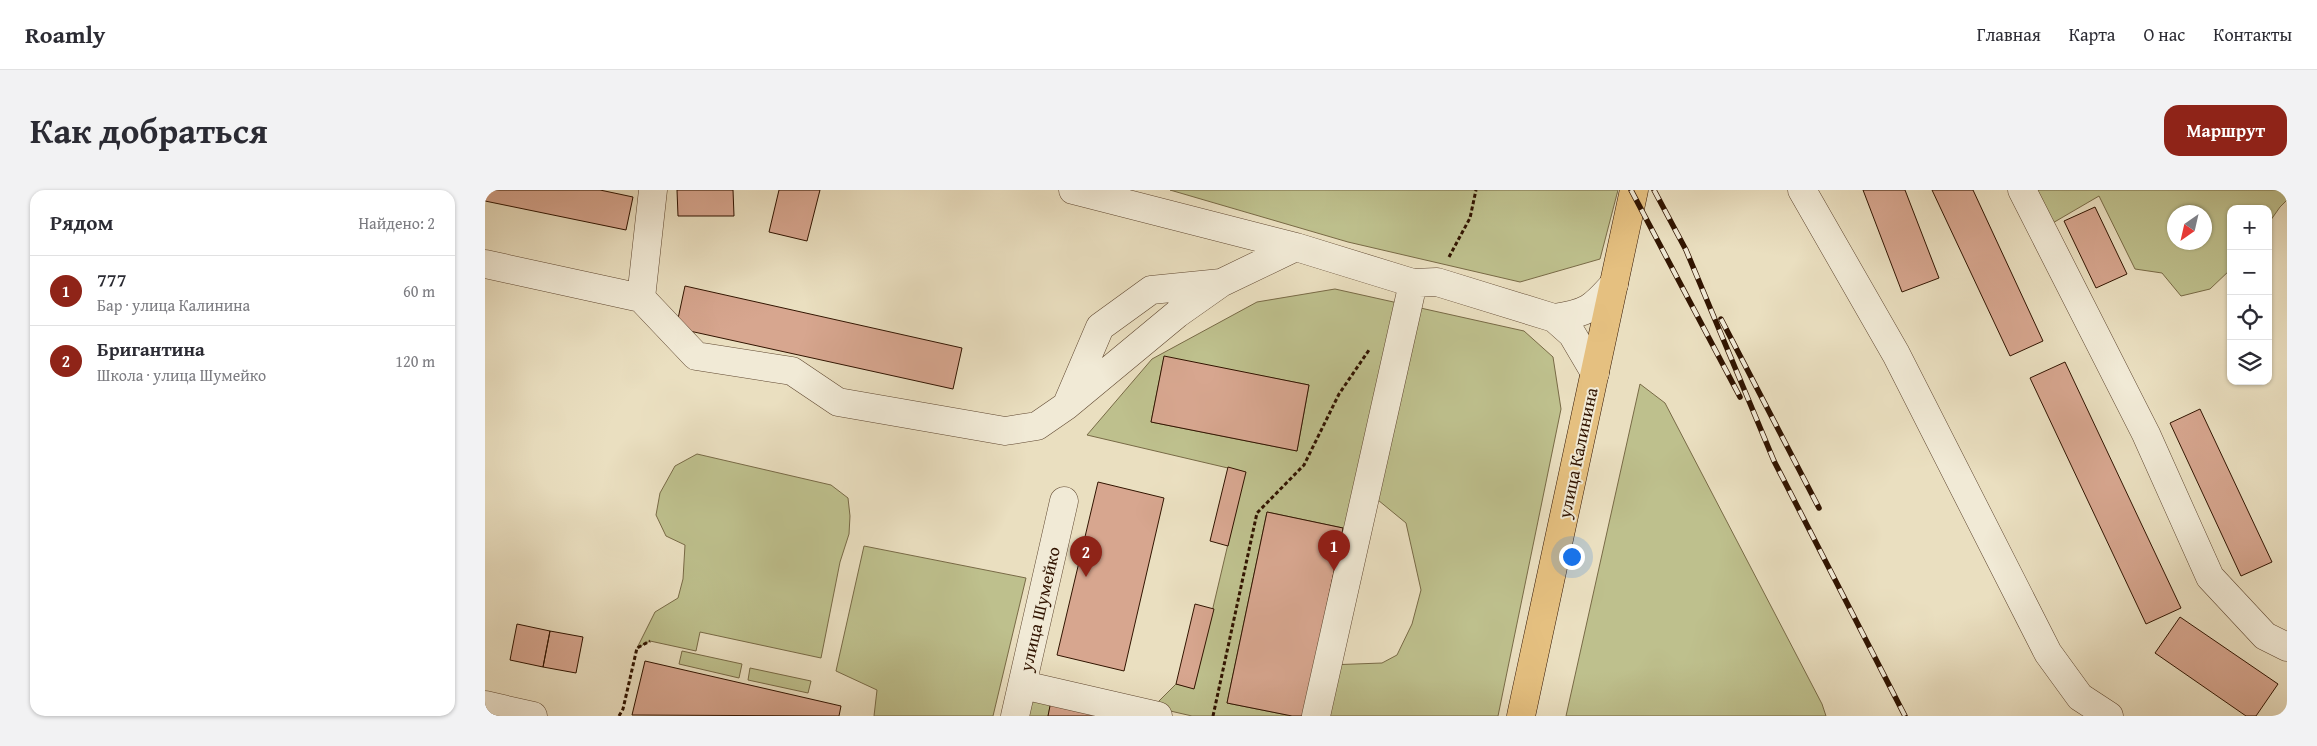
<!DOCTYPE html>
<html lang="ru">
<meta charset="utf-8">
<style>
body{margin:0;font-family:"Gentium Book Plus",serif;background:#f2f2f3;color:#2b2b33}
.controls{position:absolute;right:15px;top:15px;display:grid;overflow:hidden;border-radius:10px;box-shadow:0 1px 4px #0004}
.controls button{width:45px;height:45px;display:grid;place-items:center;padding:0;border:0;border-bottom:1px solid #e1e1e2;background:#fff;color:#2b2b33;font:25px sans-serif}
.compass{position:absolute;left:1682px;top:15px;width:45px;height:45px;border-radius:50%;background:#fff;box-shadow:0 1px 4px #0004;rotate:214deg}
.you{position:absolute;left:1086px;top:366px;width:18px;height:18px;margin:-12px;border:4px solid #fff;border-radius:50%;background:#1a73e8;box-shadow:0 0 0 8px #1a73e833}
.badge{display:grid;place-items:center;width:32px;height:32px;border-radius:50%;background:#8f2418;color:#fff;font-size:16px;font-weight:700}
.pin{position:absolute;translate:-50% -41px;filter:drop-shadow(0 1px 2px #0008)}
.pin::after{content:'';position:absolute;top:26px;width:18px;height:15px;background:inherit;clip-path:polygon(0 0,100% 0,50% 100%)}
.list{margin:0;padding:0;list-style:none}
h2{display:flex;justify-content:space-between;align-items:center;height:65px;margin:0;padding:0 20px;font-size:21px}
h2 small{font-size:16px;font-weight:400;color:#7c7c81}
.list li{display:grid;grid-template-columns:32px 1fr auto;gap:15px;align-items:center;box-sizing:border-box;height:70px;padding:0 20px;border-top:1px solid #e1e1e2}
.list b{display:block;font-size:19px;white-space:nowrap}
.list p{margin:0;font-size:16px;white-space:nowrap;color:#7c7c81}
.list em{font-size:16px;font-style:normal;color:#7c7c81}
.icon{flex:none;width:28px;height:28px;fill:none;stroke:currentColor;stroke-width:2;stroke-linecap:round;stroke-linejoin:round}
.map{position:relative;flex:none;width:1802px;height:526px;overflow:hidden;border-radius:15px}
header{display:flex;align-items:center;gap:30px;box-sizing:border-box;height:70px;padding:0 25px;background:#fff;border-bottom:1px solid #e1e1e2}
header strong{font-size:24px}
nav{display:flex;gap:28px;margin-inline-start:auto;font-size:18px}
.intro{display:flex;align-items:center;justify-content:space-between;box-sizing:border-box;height:120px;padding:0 30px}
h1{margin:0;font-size:35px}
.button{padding:12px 22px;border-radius:15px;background:#8f2418;color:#fff;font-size:18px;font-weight:700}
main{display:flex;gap:30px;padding:0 30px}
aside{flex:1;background:#fff;border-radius:15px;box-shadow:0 1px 4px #0004}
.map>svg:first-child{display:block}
</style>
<header>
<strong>Roamly</strong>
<nav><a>Главная</a><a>Карта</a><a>О нас</a><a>Контакты</a></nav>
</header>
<div class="intro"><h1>Как добраться</h1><a class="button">Маршрут</a></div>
<main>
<aside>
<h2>Рядом<small>Найдено: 2</small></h2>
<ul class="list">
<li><span class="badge">1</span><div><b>777</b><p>Бар · улица Калинина</p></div><em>60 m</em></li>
<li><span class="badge">2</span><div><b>Бригантина</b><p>Школа · улица Шумейко</p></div><em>120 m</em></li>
</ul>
</aside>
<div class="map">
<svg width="1802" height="526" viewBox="0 0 1802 526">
<rect width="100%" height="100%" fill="#eadfc0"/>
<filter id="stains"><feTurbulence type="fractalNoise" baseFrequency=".004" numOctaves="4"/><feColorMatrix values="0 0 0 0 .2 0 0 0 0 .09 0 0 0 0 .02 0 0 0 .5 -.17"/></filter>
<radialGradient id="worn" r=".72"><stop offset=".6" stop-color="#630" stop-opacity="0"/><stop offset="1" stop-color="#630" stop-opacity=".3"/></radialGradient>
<path fill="#bec08d" stroke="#786a46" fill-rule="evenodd" d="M 685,0 L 1133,0 L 1115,69 L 1035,92 L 863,52 Z
M 1549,0 L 1802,0 L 1802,10 L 1795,17 L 1783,34 L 1783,19 L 1746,19 L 1746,79 L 1725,99 L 1696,106 L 1677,83 L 1650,79 L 1614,6 L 1566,34 ZM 1690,22 L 1720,22 L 1720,52 L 1690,52 Z
M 850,99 L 1039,141 L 1068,167 L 1076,219 L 1013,526 L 819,526 L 858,338 L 782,322 L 742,513 L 807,526 L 707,526 L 668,517 L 691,494 L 709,498 L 760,282 L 602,245 L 667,169 L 772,112 ZM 679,167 L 824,195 L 812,261 L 666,232 ZM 882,301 L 921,333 L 936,400 L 927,434 L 912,465 L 897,473 L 843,475 Z
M 1155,194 L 1180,213 L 1337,514 L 1341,526 L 1081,526 Z
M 212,264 L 346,295 L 363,308 L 365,326 L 364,344 L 355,372 L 336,468 L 215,442 L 211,461 L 165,451 L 152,458 L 170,422 L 193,408 L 198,389 L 200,355 L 181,346 L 171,325 L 175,303 L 190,276 Z
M 379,356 L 541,388 L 508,526 L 389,526 L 392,500 L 351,481 Z
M 197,461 L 257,474 L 254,488 L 194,474 Z
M 265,478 L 326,491 L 323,503 L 263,490 Z
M 540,508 L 566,512 L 563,526 L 536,526 Z"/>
<path fill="#d7a68f" stroke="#311400" d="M 0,0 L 115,0 L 148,7 L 141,40 L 0,11 Z
M 192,0 L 248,0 L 249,26 L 193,26 Z
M 294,0 L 335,0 L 322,51 L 284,42 Z
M 1378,0 L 1420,0 L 1454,88 L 1417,102 Z
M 1447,0 L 1488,0 L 1558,151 L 1525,166 Z
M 1610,17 L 1642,84 L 1611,98 L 1579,31 Z
M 200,96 L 477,158 L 468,199 L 191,138 Z
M 679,166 L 824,195 L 812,261 L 666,232 Z
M 1580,172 L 1696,418 L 1661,434 L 1545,188 Z
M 1715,219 L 1787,372 L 1756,386 L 1685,233 Z
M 743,277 L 761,282 L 743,356 L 725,351 Z
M 613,292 L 679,308 L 639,481 L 572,465 Z
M 782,322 L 858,338 L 819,526 L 807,526 L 742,513 Z
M 710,414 L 729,419 L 709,499 L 691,494 Z
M 1695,427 L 1793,494 L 1771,526 L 1761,526 L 1670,463 Z
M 32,434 L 65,441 L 58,477 L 25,470 Z
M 65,441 L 98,447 L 91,483 L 58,477 Z
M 160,471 L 356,516 L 354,526 L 147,525 Z
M 566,511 L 620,526 L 563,526 Z"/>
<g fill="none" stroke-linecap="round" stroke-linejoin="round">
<defs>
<path id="minor" d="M 588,0 L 811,57 L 928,93 L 952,92 L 1069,128
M 1317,0 L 1411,164 L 1563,463 L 1595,507 L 1624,526
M 1537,0 L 1661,244 L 1725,387 L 1780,446 L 1802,457
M 0,74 L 156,108 L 211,166 L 307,181 L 353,212 L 520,241 L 552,236 L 581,216 L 692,124 L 736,93
M 156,108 L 168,0
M 1110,183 L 1087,144 L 1069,128 C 1102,123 1107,119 1129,94
M 583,212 L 615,137 L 666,100 L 736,93 L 811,57
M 538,495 L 673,526
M 0,515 L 48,526
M 530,526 L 579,311
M 831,526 L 928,93"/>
<path id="major" d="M 1036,526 L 1149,0"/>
</defs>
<use href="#minor" stroke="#5f4730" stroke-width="29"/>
<use href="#major" stroke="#311400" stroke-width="29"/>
<path stroke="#311400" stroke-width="3" stroke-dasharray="4 2.5" stroke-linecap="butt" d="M 964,67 L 985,28 L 991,0
M 134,526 L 138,519 L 152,458 L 165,451
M 728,526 L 772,323 L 819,275 L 854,204 L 884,160"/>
<use href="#minor" stroke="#f1ead6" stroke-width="28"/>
<use href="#major" stroke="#e5c080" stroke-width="28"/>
<defs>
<path id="rail" d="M 1146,0 L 1255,207
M 1169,0 L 1201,60 L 1289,271 L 1420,526
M 1236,129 L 1334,318"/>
</defs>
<use href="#rail" stroke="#311400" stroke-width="5.5"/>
<use href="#rail" stroke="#f1ead6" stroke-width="4" stroke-dasharray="11" stroke-linecap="butt"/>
</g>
<g text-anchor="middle" stroke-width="4" stroke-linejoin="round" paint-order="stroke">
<g font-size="18" fill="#311400" stroke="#f1ead6">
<text transform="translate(1093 263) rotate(-78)" y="6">улица Калинина</text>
<text transform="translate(555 419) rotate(-77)" y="6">улица Шумейко</text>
</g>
</g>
<rect width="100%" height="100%" filter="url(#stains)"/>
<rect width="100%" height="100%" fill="url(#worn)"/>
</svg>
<div class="controls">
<button>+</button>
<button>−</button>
<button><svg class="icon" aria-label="locate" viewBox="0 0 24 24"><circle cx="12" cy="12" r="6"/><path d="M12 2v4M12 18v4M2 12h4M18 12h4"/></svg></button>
<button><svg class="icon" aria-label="layers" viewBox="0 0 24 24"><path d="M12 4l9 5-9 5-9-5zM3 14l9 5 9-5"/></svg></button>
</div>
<svg class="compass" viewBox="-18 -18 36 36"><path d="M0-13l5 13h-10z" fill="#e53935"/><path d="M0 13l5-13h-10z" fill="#7c7c81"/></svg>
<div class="you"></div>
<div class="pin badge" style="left:849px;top:381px">1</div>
<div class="pin badge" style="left:601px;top:387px">2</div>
</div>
</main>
